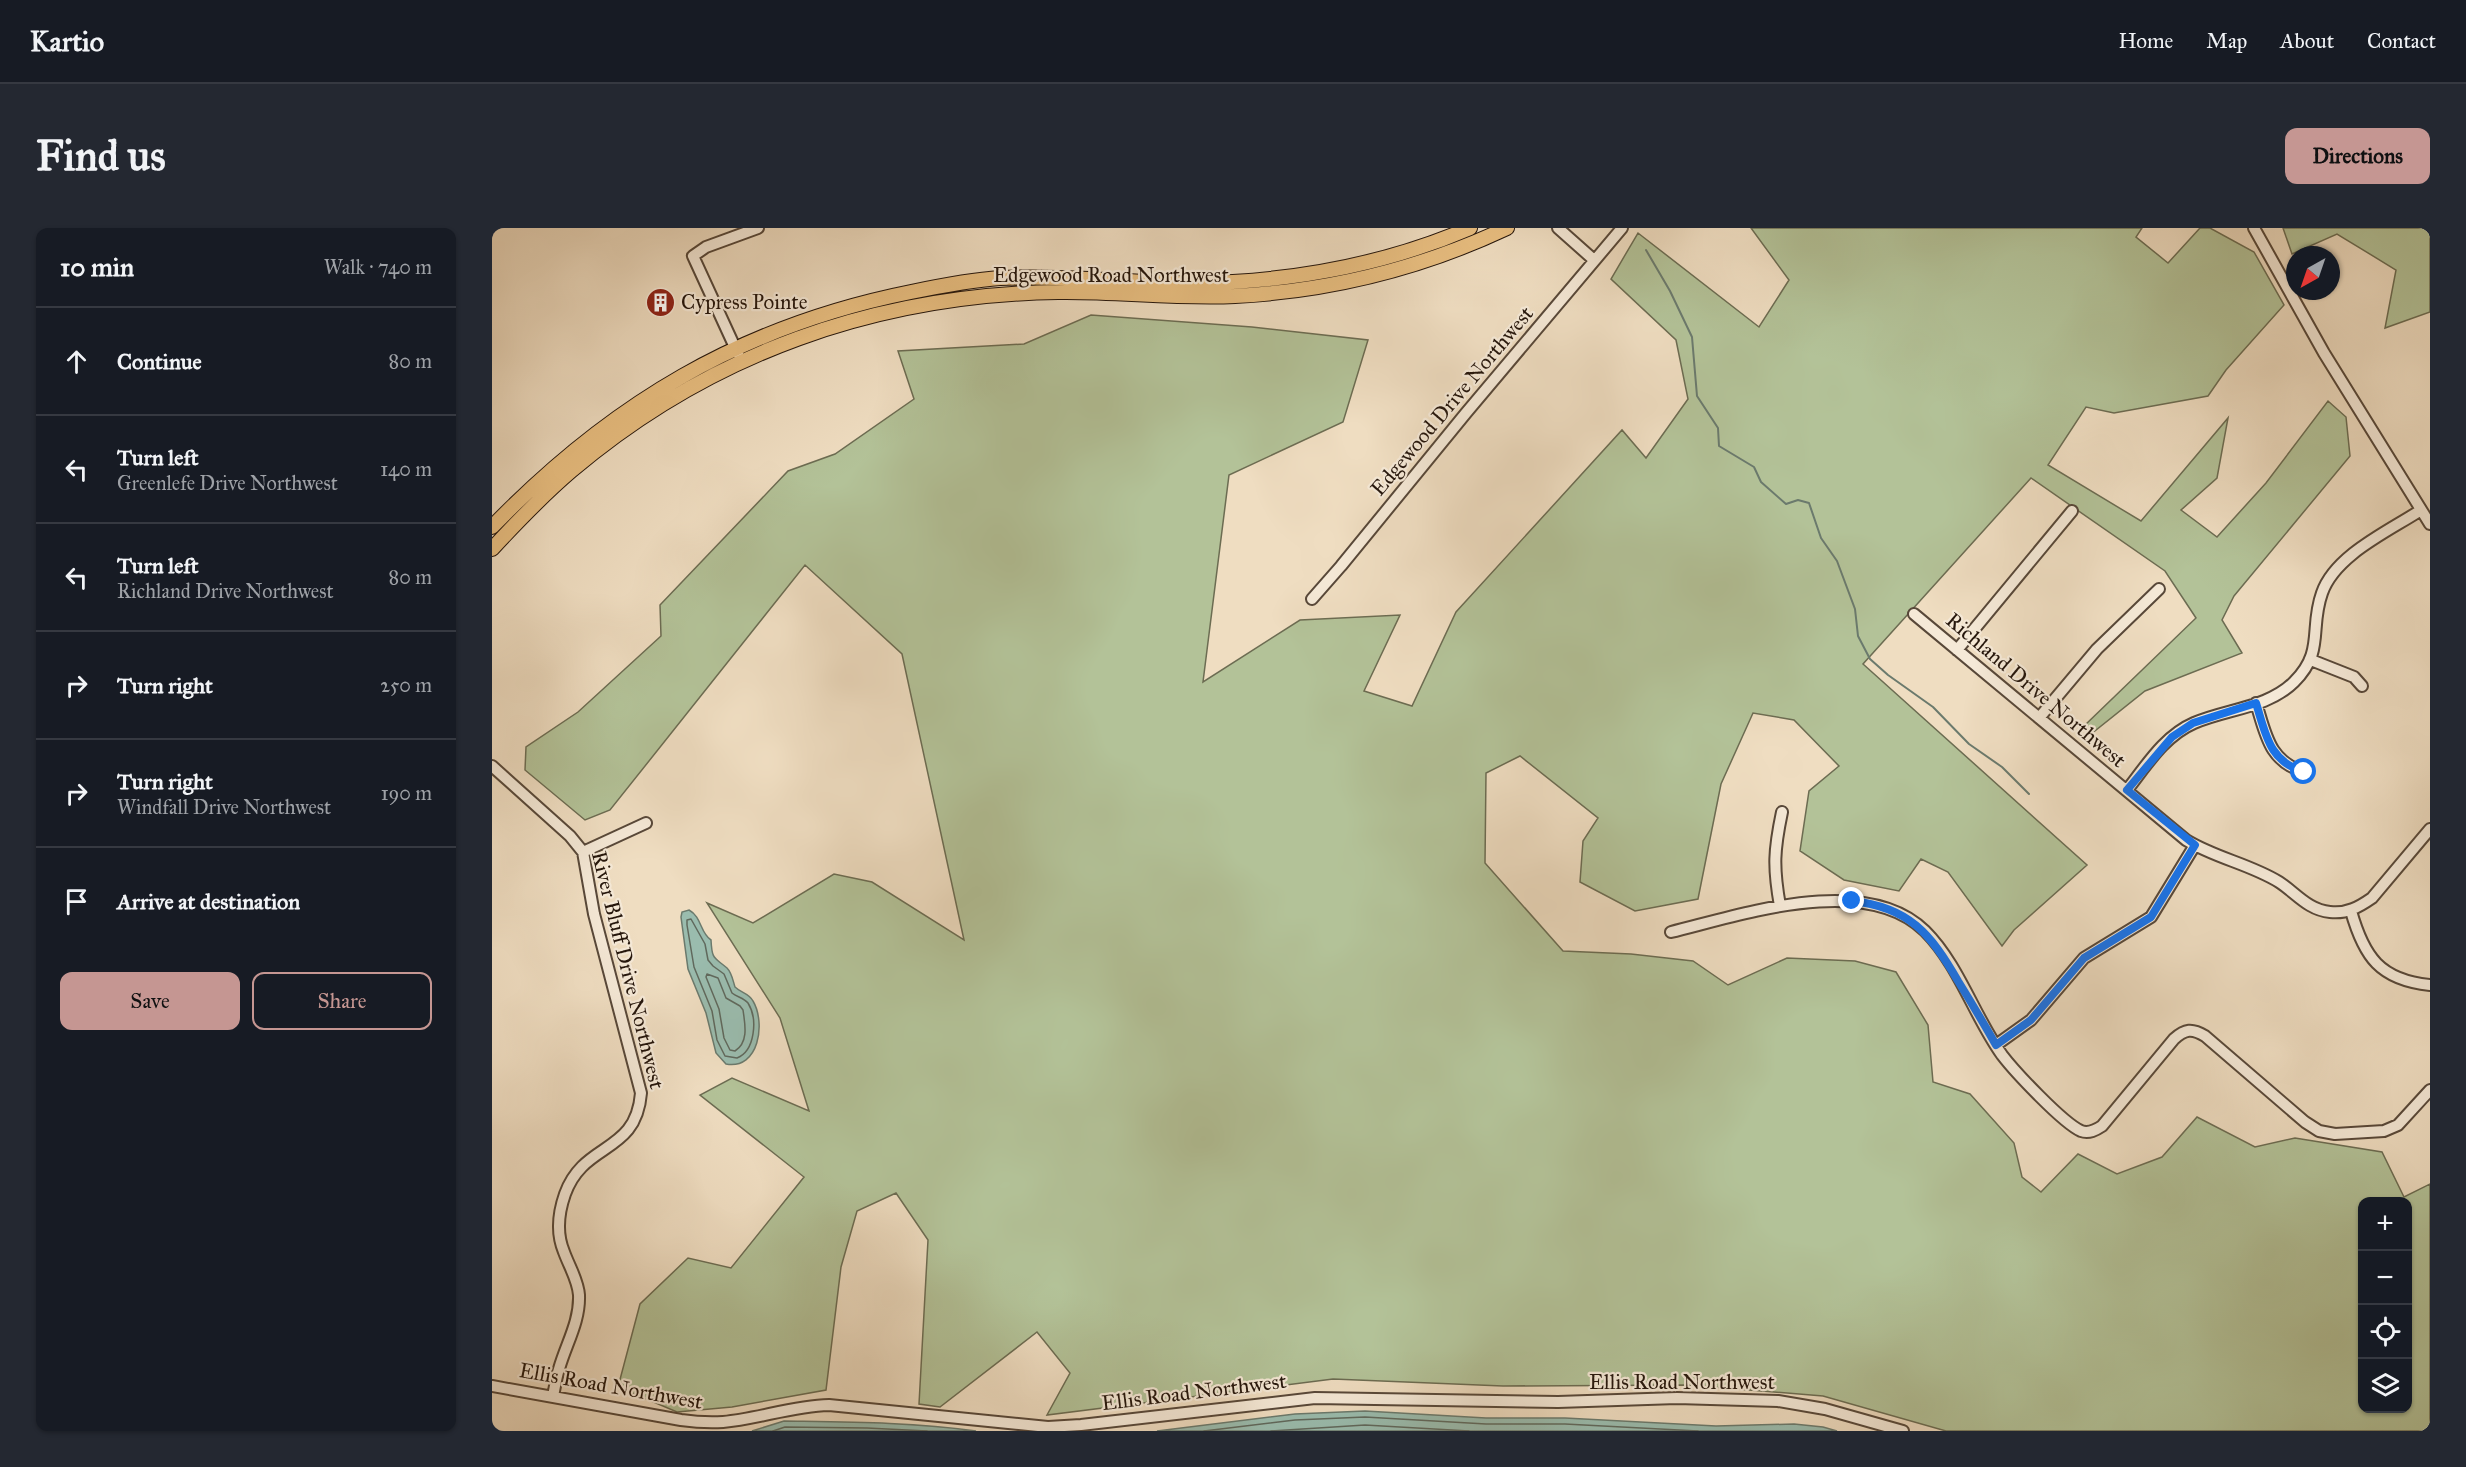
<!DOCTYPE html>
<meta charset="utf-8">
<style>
body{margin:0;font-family:"IM FELL Great Primer",serif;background:#242831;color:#f1f3f6}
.controls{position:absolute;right:18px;bottom:18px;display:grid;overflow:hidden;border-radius:12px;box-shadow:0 2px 4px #0004}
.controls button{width:54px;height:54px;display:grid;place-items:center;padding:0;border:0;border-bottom:2px solid #363941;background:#171b24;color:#f1f3f6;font:30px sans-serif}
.compass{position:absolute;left:1794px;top:18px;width:54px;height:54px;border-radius:50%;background:#171b24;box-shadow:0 2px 4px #0004;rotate:220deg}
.stop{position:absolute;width:18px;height:18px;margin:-14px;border:4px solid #1a73e8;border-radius:50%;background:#fff}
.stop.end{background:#1a73e8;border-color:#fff;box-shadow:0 2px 6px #0008}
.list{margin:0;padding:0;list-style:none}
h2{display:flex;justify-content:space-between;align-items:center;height:78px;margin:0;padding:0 24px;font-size:26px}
h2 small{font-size:20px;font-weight:400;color:#9ea1a6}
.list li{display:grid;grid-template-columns:39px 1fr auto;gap:18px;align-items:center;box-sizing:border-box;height:108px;padding:0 24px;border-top:2px solid #363941}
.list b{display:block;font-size:22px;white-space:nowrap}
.list p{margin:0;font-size:20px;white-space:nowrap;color:#9ea1a6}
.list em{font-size:20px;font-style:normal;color:#9ea1a6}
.actions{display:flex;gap:12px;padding:18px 24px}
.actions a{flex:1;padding:14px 0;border:2px solid #c59692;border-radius:12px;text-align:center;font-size:21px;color:#c59692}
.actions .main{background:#c59692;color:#111}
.icon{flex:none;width:33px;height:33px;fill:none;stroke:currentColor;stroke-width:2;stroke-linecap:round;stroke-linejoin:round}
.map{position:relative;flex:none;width:1938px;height:1203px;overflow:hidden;border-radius:12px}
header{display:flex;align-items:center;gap:36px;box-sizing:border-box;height:84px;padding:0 30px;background:#171b24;border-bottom:2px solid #363941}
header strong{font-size:28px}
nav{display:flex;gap:33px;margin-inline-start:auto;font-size:21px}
.intro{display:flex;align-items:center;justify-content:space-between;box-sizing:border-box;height:144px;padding:0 36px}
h1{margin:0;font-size:42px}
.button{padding:15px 27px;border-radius:12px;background:#c59692;color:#111;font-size:21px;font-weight:700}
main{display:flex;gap:36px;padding:0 36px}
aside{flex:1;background:#171b24;border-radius:12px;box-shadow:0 2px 4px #0004}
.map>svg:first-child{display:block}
</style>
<header>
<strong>Kartio</strong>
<nav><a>Home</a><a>Map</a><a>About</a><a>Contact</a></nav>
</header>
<div class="intro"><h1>Find us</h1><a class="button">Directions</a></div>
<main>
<aside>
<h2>10 min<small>Walk · 740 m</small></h2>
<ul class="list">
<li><svg class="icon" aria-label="ahead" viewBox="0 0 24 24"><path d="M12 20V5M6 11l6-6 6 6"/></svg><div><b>Continue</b></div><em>80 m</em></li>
<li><svg class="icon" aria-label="left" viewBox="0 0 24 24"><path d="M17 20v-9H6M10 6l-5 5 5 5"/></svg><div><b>Turn left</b><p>Greenlefe Drive Northwest</p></div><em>140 m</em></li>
<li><svg class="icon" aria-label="left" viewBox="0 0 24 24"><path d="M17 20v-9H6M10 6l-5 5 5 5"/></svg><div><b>Turn left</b><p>Richland Drive Northwest</p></div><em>80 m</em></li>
<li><svg class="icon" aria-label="right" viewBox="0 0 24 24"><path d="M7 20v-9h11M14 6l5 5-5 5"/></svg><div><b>Turn right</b></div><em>250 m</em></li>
<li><svg class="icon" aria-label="right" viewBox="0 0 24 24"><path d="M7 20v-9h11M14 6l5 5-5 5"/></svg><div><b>Turn right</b><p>Windfall Drive Northwest</p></div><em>190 m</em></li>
<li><svg class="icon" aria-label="arrive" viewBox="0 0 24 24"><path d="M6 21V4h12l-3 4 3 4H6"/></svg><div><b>Arrive at destination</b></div></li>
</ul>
<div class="actions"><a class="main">Save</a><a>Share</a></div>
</aside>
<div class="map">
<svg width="1938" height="1203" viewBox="0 0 1938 1203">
<rect width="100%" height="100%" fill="#efddc1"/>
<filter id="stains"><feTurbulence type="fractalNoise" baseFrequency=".00333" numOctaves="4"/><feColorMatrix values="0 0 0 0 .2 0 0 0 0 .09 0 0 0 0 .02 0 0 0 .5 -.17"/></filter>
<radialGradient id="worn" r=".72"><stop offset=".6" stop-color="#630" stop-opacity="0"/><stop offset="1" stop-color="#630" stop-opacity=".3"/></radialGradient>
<path fill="#b3c298" stroke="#6c6c52" stroke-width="1.5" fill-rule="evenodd" d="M 1259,0 L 1650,0 L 1644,9 L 1676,35 L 1708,0 L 1718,0 L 1762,24 L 1792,77 L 1734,142 L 1716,168 L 1622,185 L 1594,179 L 1556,237 L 1649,293 L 1736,190 L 1725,250 L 1689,282 L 1725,309 L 1774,255 L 1836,173 L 1854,189 L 1858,228 L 1742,368 L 1730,392 L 1750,425 L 1653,463 L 1599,506 L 1591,499 L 1704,390 L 1673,343 L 1539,250 L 1371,436 L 1595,637 L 1522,702 L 1510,718 L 1456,644 L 1429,631 L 1407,663 L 1352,652 L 1308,623 L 1317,563 L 1347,538 L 1302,492 L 1261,485 L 1229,556 L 1206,671 L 1143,683 L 1088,654 L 1091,613 L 1106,590 L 1028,528 L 994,545 L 993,635 L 1071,723 L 1139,726 L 1201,733 L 1236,757 L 1295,730 L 1363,733 L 1404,744 L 1436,797 L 1441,854 L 1478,866 L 1522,915 L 1530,949 L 1549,964 L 1586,926 L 1625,946 L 1670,929 L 1705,889 L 1763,919 L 1803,910 L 1890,924 L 1912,969 L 1938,956 L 1938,1203 L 1454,1203 L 1331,1168 L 1195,1157 L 1011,1158 L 841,1151 L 555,1187 L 578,1145 L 545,1104 L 448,1179 L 427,1176 L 436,1012 L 404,965 L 365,983 L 349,1039 L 334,1162 L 240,1179 L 185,1184 L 126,1159 L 148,1076 L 196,1030 L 239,1040 L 312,949 L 208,867 L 240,850 L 317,883 L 288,790 L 215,675 L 261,695 L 342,646 L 380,654 L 472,712 L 410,426 L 313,337 L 118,582 L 93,592 L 33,542 L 34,519 L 86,484 L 169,408 L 168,377 L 296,243 L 343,226 L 422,171 L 406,123 L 532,116 L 599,87 L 760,99 L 876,112 L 851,194 L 737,247 L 711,454 L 808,392 L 908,387 L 872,463 L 920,478 L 964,384 L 1130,202 L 1154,230 L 1196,171 L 1184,112 L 1119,51 L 1146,5 L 1267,99 L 1297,52 ZM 1870,974 L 1916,974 L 1916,1180 L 1870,1180 Z
M 1791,0 L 1938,0 L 1938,84 L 1893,100 L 1904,42 L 1845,6 L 1800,26 Z"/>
<path fill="#9abcae" stroke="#6b7a6d" stroke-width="1.5" d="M 197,682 C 210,689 208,705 219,712 C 220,732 222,729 235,740 C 240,745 241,753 243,759 C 249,765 257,765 261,773 C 274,795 267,842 234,836 L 224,825 L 214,785 L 196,741 L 189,689 L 190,684 Z
M 873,1183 L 994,1190 L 1073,1190 L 1224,1198 L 1302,1196 L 1331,1199 L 1345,1203 L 665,1203 L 803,1186 Z
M 292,1193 C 356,1194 420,1194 484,1203 L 260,1203 Z"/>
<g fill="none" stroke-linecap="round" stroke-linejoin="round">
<path stroke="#60695d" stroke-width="1.5" d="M 199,691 L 213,716 L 216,732 L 221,738 L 232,746 L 240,765 C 245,769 252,770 256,775 C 266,791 263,823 245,830 L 233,828 L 225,812 L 220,783 L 202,739 L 195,697 L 195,692 Z
M 215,746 L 226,750 L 234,770 L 248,778 L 251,782 C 253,796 257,814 243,823 L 238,822 L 232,810 L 227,781 L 214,749 Z
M 281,1203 L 293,1199 L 375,1200 L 435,1203
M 712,1203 L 803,1192 L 873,1189 L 994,1196 L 1073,1196 L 1206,1203
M 779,1203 L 873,1197 L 977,1203"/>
<path stroke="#6b7a6d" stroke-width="2" d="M 1154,22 L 1178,63 L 1200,109 L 1205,168 L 1226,200 L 1227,218 L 1262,239 L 1269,254 L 1294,276 L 1306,272 L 1317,275 L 1329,310 L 1345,333 L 1363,381 L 1366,408 L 1378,431 L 1396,447 L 1441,479 L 1477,516 L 1510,539 L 1537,566"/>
<defs>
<path id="minor" d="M 1066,0 L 1102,32
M 1762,0 L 1832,125 L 1938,296
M 246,126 L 201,28 L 214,19 L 266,0
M 820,371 L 849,338 L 974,185 L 1130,0
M 1422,386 L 1694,612 C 1723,630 1758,636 1787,654 C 1804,665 1816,682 1838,684 C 1855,686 1867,679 1880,670 L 1938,601
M 1465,422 L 1580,283
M 1819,432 L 1862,449 L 1870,458
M 1764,475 C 1774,507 1777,533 1812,544
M 1547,490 L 1605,421 L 1667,361
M 0,538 L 78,608 L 91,624 L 102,686 L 149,865 C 144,927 92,913 73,966 C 66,986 64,1005 72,1024 C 77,1038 86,1052 87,1067 C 88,1094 74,1116 67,1141 C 64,1150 63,1159 61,1168
M 1635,562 C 1654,538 1672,508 1702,495 C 1734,481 1776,480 1802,454 C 1833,423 1817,401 1830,365 C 1843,327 1897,303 1929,282
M 91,624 L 154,595
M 1288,678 C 1281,639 1282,622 1290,584
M 1859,683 C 1872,729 1888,752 1938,757
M 1179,704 C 1249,687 1373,644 1433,703 C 1467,737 1482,788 1510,827 C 1523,844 1571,895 1589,903 C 1597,906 1604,902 1610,898 L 1682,811 C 1693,801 1700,800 1713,808 L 1813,894 L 1827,903 L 1843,906 L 1892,903 L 1906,897 L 1938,862
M 1504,817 L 1539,792 L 1592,730 L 1659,689 L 1703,617
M 0,1158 L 189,1192 C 203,1194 216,1195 231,1194 C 266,1191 300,1178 337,1177 L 556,1199 L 589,1197 L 823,1170 L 1066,1174 L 1185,1170 L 1286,1173 L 1333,1181 L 1411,1203"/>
<path id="major" d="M 0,299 C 119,176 249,98 419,64 C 448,58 478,52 508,50 C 585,46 663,59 741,54 C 822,49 904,32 978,0
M 0,321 C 25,294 51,267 79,243 C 218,125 384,67 566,64 C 625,63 684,71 743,68 C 837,63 930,40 1015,0"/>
</defs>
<use href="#minor" stroke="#584839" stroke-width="14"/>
<use href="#major" stroke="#25160c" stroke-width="16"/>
<use href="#minor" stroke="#f5e9d7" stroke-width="10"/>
<use href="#major" stroke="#e8be80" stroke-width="14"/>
</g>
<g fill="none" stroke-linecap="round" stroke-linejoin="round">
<path stroke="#1a73e8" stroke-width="8" d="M 1360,673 C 1417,679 1439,706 1466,753 C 1479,774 1492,796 1504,817 L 1539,792 L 1592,730 L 1659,689 L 1703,617 L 1635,562 L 1680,509 L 1701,495 L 1764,475 C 1774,507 1777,533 1812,544"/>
</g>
<defs>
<symbol id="building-disc" viewBox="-11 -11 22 22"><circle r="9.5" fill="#8f2418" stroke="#f5e9d7"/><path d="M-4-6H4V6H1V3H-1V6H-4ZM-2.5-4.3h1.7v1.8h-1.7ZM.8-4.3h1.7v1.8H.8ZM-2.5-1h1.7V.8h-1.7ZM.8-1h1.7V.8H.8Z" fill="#fff"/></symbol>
</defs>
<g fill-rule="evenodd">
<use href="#building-disc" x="152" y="58" width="33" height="33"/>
</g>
<g text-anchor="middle" stroke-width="4.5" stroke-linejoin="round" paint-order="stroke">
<g font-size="21" fill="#25160c" stroke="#f5e9d7">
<text x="619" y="54">Edgewood Road Northwest</text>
<text transform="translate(960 173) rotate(-50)" y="7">Edgewood Drive Northwest</text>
<text transform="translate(1544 462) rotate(40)" y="7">Richland Drive Northwest</text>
<text transform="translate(136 742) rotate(76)" y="7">River Bluff Drive Northwest</text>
<text x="1190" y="1161">Ellis Road Northwest</text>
<text transform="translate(119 1158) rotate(10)" y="7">Ellis Road Northwest</text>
<text transform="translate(702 1164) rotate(-7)" y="7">Ellis Road Northwest</text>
</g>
<g font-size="21" fill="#25160c" stroke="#f5e9d7" text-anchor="start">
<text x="189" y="81">Cypress Pointe</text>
</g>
</g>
<rect width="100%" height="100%" filter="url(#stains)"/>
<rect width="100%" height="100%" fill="url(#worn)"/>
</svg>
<div class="controls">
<button>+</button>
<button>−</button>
<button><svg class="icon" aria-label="locate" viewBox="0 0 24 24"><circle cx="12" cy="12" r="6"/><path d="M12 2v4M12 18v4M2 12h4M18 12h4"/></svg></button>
<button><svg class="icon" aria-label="layers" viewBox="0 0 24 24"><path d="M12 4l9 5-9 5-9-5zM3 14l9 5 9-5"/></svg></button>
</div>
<svg class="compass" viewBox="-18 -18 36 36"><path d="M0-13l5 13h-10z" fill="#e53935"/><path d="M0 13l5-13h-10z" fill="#9ea1a6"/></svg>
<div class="stop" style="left:1812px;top:544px"></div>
<div class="stop end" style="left:1360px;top:673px"></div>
</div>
</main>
